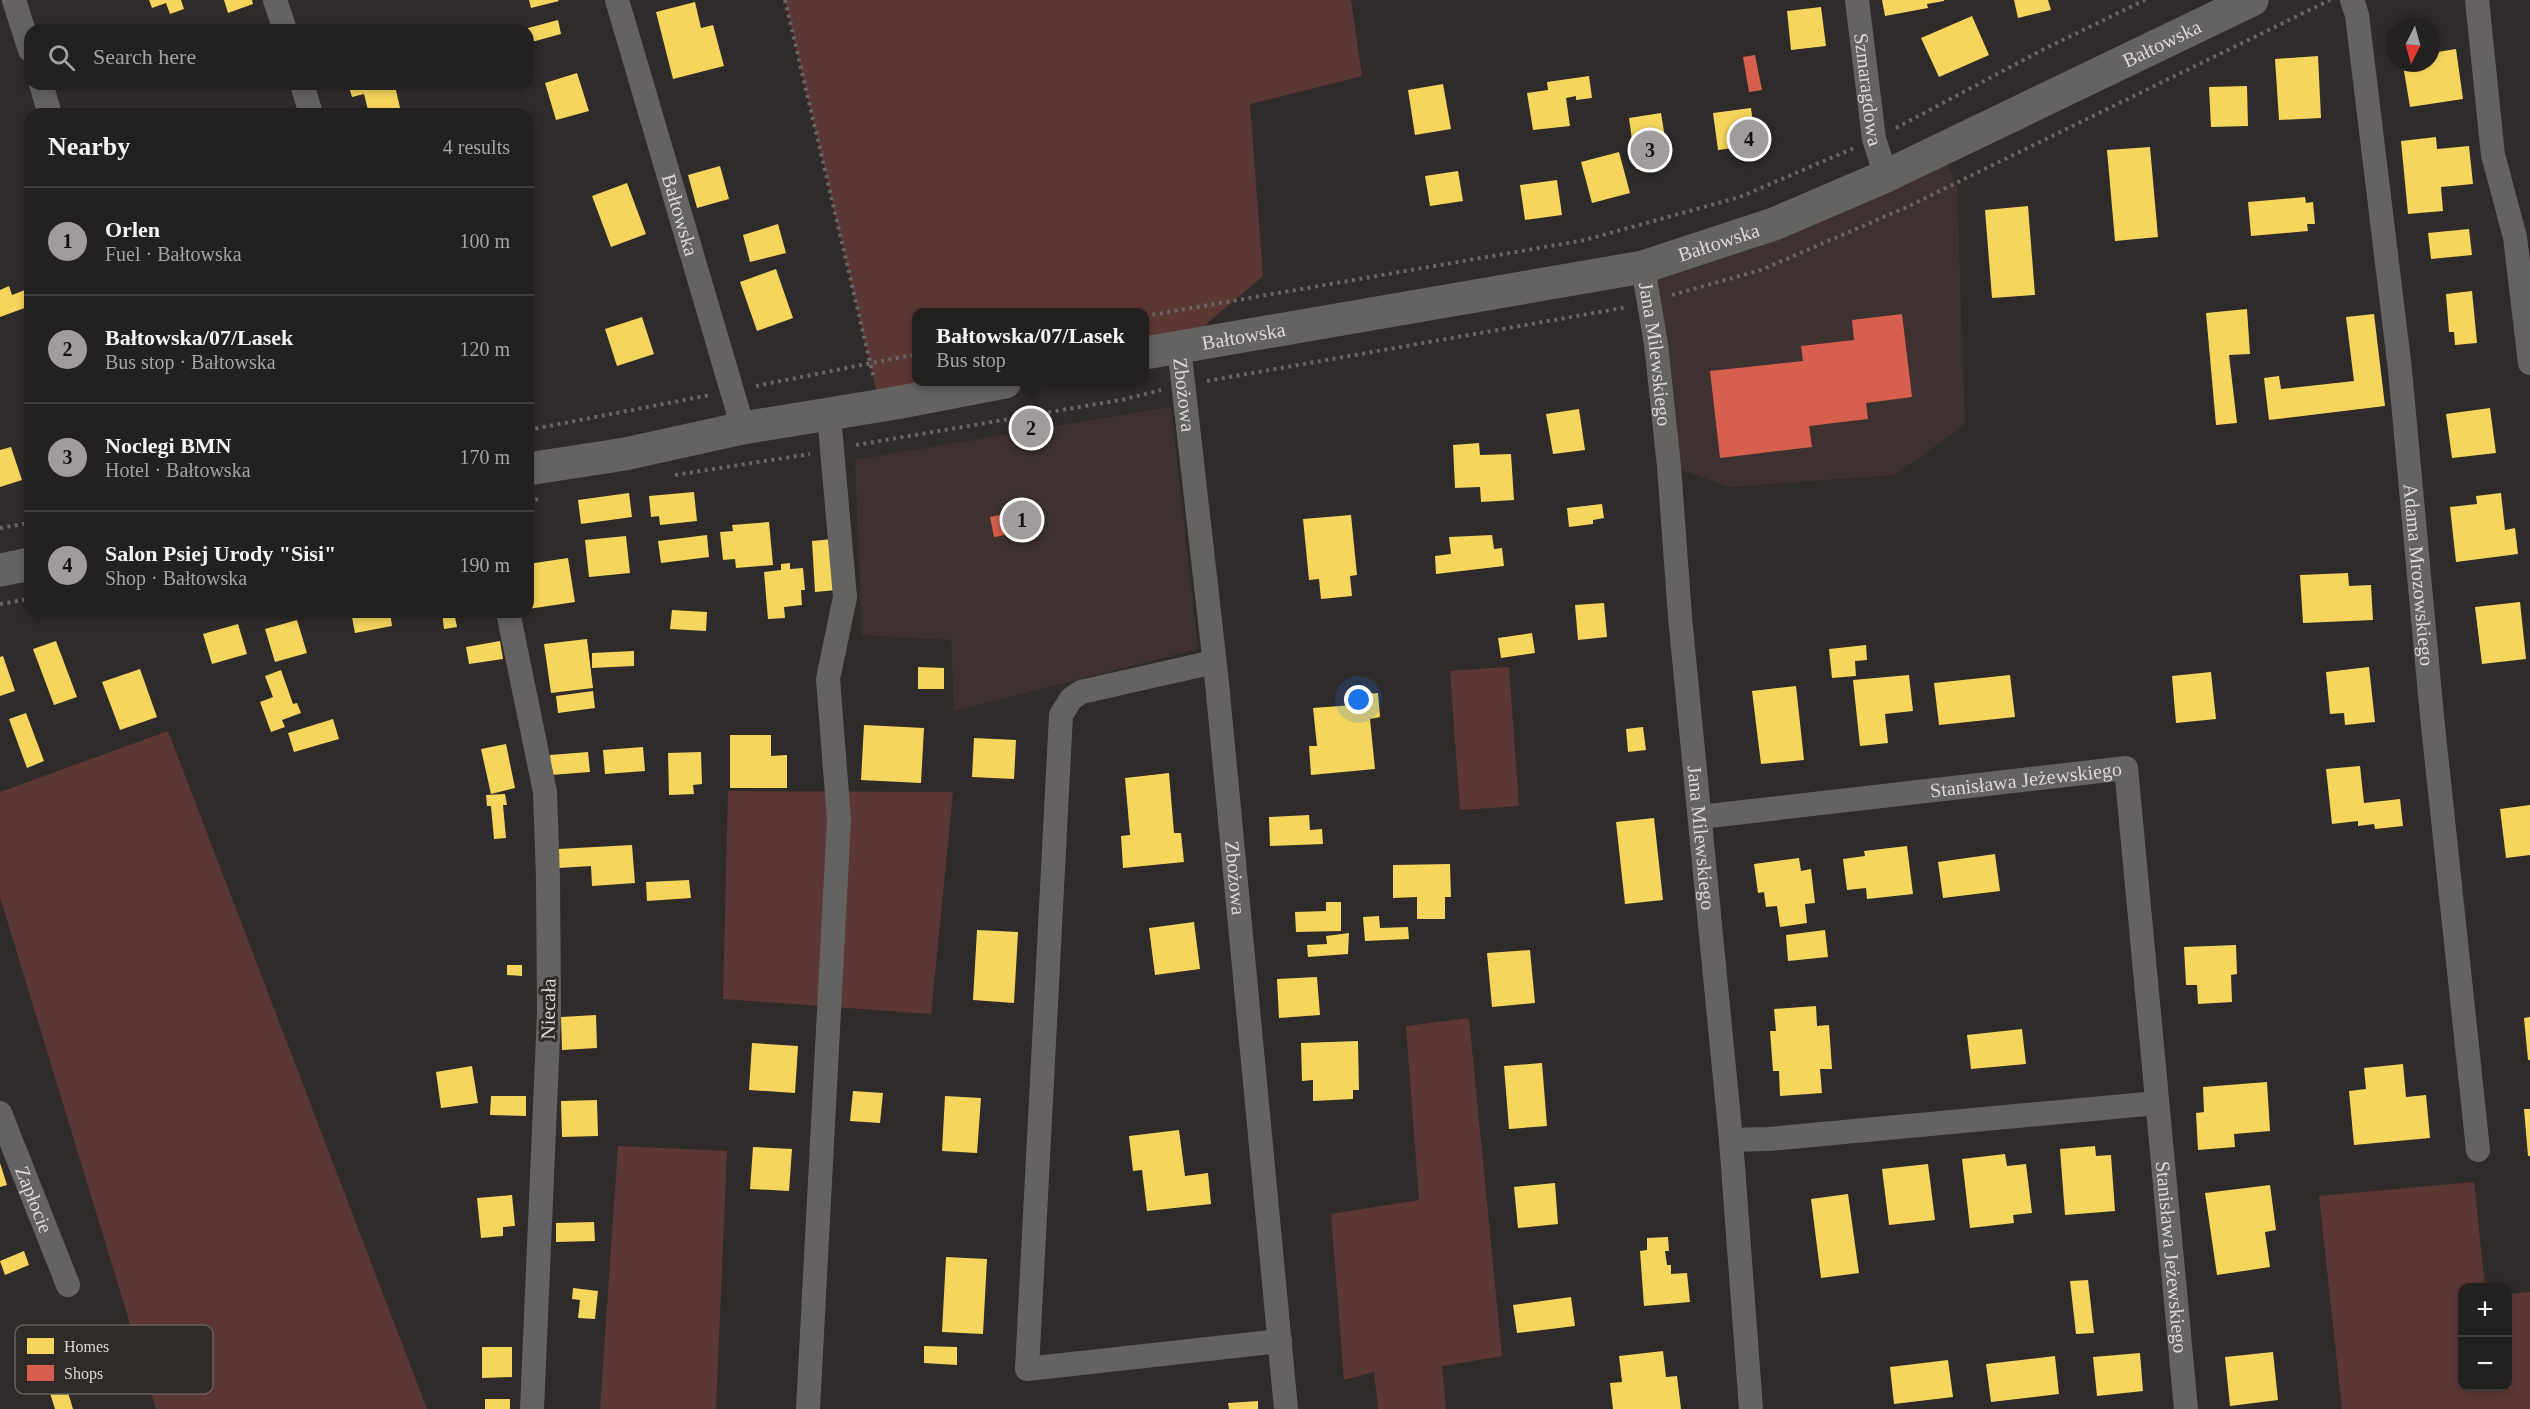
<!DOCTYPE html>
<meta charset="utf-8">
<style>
body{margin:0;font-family:"Times New Roman",serif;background:#2b2829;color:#f1f3f6}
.controls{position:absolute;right:18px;bottom:18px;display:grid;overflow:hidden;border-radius:12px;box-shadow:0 3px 9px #0003}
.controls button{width:54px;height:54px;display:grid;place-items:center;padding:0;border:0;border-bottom:2px solid #403e3e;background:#232020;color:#f1f3f6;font:30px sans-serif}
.compass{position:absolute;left:2386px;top:18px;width:54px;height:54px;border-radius:50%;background:#232020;box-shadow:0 3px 9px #0003;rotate:186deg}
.you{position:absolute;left:1359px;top:700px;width:21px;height:21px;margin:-15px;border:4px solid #fff;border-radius:50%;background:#1a73e8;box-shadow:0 0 0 9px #1a73e833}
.badge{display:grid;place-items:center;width:39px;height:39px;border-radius:50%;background:#a09c9c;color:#111;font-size:20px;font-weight:700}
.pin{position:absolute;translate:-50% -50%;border:3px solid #fff;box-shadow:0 2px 6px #0006}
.popup{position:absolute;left:912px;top:308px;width:237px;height:78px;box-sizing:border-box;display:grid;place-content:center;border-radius:12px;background:#232020;filter:drop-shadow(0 2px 4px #0005);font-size:20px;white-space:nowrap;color:#a3a3a5}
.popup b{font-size:22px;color:#f1f3f6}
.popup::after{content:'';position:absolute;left:50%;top:100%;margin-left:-12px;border:12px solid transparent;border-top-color:#232020}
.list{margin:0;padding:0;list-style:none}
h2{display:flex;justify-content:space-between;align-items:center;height:78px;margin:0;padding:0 24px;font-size:26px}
h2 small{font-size:20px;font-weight:400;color:#a3a3a5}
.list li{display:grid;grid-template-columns:39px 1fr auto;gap:18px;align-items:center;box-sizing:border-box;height:108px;padding:0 24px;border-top:2px solid #403e3e}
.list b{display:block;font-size:22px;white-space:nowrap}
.list p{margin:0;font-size:20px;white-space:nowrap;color:#a3a3a5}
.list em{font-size:20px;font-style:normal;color:#a3a3a5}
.icon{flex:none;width:33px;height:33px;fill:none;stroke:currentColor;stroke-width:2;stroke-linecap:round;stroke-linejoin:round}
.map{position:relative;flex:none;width:2530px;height:1409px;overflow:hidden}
.search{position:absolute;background:#232020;box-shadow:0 3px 9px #0003;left:24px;top:24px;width:510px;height:66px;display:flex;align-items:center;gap:15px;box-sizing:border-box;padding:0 21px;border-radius:18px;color:#a3a3a5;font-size:22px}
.panel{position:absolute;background:#232020;box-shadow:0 3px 9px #0003;left:24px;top:108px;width:510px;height:510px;border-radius:18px}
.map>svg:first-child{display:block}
</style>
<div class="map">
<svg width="2530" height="1409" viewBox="0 0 2530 1409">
<rect width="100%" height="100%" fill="#2f2b2a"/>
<path fill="#3d3230" d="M 1941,150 L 1957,186 L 1965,425 L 1895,475 L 1730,487 L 1669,466 L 1643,267 Z
M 1171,407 L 1198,649 L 954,711 L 951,640 L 862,635 L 855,460 Z"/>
<path fill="#5c3835" d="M 785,0 L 1351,0 L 1362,76 L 1250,104 L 1263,276 L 1179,347 L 1145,353 L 1145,312 L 917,312 L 917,382 L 1005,382 L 880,406 Z
M 1509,667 L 1519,806 L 1460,810 L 1450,671 Z
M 168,731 L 427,1409 L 156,1409 L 0,897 L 0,792 Z
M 728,791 L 953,792 L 931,1014 L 723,999 Z
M 1469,1018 L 1502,1356 L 1442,1366 L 1446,1409 L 1378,1409 L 1374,1372 L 1344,1380 L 1331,1214 L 1419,1200 L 1406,1026 Z
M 618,1146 L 727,1151 L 716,1409 L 600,1409 Z
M 2474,1182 L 2485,1287 L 2462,1288 L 2462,1386 L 2508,1386 L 2508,1294 L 2530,1292 L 2530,1409 L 2342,1409 L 2319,1196 Z"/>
<path fill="#f6d55c" d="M 149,0 L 181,0 L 184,9 L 170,14 L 166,3 L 152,8 Z
M 224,0 L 252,0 L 253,4 L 228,13 Z
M 529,0 L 558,0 L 559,1 L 531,8 Z
M 1882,0 L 1944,0 L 1944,1 L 1927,4 L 1928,8 L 1885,16 Z
M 2014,0 L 2048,0 L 2051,10 L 2018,18 Z
M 695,2 L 701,28 L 713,25 L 724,66 L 673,79 L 656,12 Z
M 1821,7 L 1826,46 L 1791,50 L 1787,11 Z
M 1972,16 L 1989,55 L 1939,77 L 1921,38 Z
M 558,20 L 561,34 L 528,43 L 528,28 Z
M 2456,49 L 2463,99 L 2410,107 L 2403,65 L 2431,63 L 2431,53 Z
M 2318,56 L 2321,118 L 2279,120 L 2275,59 Z
M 577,73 L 589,111 L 556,120 L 545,83 Z
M 1589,76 L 1592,98 L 1576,100 L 1576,96 L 1566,98 L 1570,126 L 1533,130 L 1527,93 L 1548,90 L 1547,82 Z
M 348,84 L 401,84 L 395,86 L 401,112 L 369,114 L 364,94 L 352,97 Z
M 1443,84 L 1451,129 L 1415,135 L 1408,90 Z
M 2247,86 L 2248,126 L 2211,127 L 2209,87 Z
M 1751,108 L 1756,145 L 1718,150 L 1713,113 Z
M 1661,113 L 1669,163 L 1636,169 L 1629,118 Z
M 2436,137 L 2437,149 L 2469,146 L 2473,184 L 2441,187 L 2443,211 L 2408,214 L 2401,141 Z
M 2150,147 L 2158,237 L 2115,241 L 2107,150 Z
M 1619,152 L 1630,193 L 1592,203 L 1581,162 Z
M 720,166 L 729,199 L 697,208 L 688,175 Z
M 1458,171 L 1463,201 L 1430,206 L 1425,176 Z
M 1557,180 L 1562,215 L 1525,220 L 1520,185 Z
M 627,183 L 646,234 L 611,247 L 592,196 Z
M 2305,197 L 2306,203 L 2313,202 L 2315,224 L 2307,224 L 2308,231 L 2251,236 L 2248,202 Z
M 2028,206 L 2035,295 L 1992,298 L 1985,210 Z
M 778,224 L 786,253 L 750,262 L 743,235 Z
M 2469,229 L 2472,255 L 2431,259 L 2428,233 Z
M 776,269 L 793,318 L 757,331 L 740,282 Z
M 9,286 L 12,295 L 30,288 L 30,306 L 0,317 L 0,290 Z
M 2472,291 L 2477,343 L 2455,345 L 2454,332 L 2449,332 L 2446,294 Z
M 2247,309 L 2250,354 L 2229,355 L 2237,423 L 2216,425 L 2206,313 Z
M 2374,314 L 2385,406 L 2269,420 L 2264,378 L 2279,376 L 2281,389 L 2354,381 L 2346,317 Z
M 642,317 L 654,354 L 617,366 L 605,329 Z
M 2490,408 L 2496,453 L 2452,458 L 2446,414 Z
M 1579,409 L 1585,450 L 1553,454 L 1546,414 Z
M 1479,443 L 1480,455 L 1511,454 L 1514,500 L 1481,502 L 1480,487 L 1455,488 L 1453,445 Z
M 11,447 L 22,480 L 0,487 L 0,450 Z
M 694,492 L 697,521 L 660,525 L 659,516 L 651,517 L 649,496 Z
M 629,493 L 632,517 L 581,524 L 578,500 Z
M 2501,493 L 2505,530 L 2515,528 L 2518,554 L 2456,562 L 2450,507 L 2477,504 L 2476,496 Z
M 1602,504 L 1604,518 L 1593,520 L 1593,524 L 1569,527 L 1567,508 Z
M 1351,515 L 1357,575 L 1350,576 L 1352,596 L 1321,599 L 1319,579 L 1309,580 L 1303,519 Z
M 769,522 L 773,565 L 736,568 L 735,559 L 723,560 L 720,532 L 733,531 L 732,525 Z
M 707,535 L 709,557 L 661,563 L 658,541 Z
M 1492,535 L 1494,549 L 1502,548 L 1504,566 L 1436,574 L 1435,556 L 1451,554 L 1449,537 Z
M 626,536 L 630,573 L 589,577 L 585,540 Z
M 833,539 L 837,590 L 815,592 L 812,541 Z
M 568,558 L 575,602 L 528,609 L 528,564 Z
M 790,563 L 790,569 L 803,568 L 805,590 L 801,590 L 802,605 L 784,607 L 785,618 L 768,619 L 764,572 L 781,570 L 781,564 Z
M 2348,573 L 2349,586 L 2371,585 L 2373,620 L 2303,623 L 2300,575 Z
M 2520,602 L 2526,659 L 2482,664 L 2475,607 Z
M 1604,603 L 1607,637 L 1578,640 L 1575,605 Z
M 672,610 L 707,612 L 706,631 L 670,629 Z
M 351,612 L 390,612 L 392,626 L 355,633 Z
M 442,612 L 454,612 L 457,627 L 444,629 Z
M 297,620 L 307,653 L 275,662 L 265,629 Z
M 238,624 L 247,654 L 212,664 L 203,634 Z
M 1532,633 L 1535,653 L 1501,658 L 1498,638 Z
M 587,639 L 593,688 L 551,693 L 544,644 Z
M 56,641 L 77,697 L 54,705 L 33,649 Z
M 500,641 L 503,659 L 469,664 L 466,647 Z
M 1866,645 L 1867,660 L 1855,661 L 1856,676 L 1832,678 L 1829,649 Z
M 634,651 L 634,666 L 592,668 L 592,653 Z
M 3,656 L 15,691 L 0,696 L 0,657 Z
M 918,667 L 944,668 L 944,689 L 918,689 Z
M 2369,667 L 2375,722 L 2345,725 L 2344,713 L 2330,714 L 2326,672 Z
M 140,669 L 157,717 L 120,730 L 102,682 Z
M 281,670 L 293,704 L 297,703 L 301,713 L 282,720 L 285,727 L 271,732 L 260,702 L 273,697 L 265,676 Z
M 2211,672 L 2216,719 L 2176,723 L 2172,676 Z
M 1909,675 L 1913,711 L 1885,714 L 1888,743 L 1860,746 L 1853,680 Z
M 2010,675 L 2015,717 L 1939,725 L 1934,683 Z
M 1796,686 L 1804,760 L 1761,764 L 1752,691 Z
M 593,691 L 595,708 L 558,713 L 556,696 Z
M 1378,693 L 1380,717 L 1370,719 L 1375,769 L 1311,775 L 1309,746 L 1317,746 L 1313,708 L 1353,705 L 1352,695 Z
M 26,713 L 44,761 L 27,768 L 9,719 Z
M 333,719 L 339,739 L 294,752 L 288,733 Z
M 864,725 L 924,728 L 921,783 L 861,780 Z
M 1643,727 L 1646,750 L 1628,752 L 1626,729 Z
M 730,735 L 771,735 L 771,756 L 787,755 L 787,788 L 730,788 Z
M 974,738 L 1016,740 L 1014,779 L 972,777 Z
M 506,744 L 515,788 L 491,794 L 481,749 Z
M 643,747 L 645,771 L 605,774 L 603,750 Z
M 588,752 L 590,772 L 551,775 L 550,755 Z
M 701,752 L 702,784 L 693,785 L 694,794 L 669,795 L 668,753 Z
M 2360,766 L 2364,803 L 2400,799 L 2403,826 L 2375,829 L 2374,824 L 2358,826 L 2358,821 L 2332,824 L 2326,769 Z
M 1169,773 L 1174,833 L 1181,833 L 1184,862 L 1123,868 L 1121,836 L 1130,835 L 1125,778 Z
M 505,794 L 507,805 L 503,805 L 506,838 L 494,839 L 491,806 L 487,806 L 486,795 Z
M 2530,805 L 2530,855 L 2506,858 L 2500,809 Z
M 1309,815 L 1310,830 L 1322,829 L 1323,844 L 1270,846 L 1269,817 Z
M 1654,818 L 1663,900 L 1625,904 L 1616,822 Z
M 632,845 L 635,883 L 592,886 L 591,866 L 559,868 L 558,849 Z
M 1907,846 L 1913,894 L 1867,899 L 1866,888 L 1847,890 L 1843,859 L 1865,856 L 1864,851 Z
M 1995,854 L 2000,891 L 1943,898 L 1938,862 Z
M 1799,858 L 1801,871 L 1811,869 L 1815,903 L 1805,904 L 1807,923 L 1780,927 L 1777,906 L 1766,907 L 1764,892 L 1758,893 L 1754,864 Z
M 1450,864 L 1451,897 L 1445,897 L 1445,919 L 1417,919 L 1417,897 L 1393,898 L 1393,865 Z
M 689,880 L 691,898 L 647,901 L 646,882 Z
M 1326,902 L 1341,902 L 1341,931 L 1296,932 L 1295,912 L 1326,911 Z
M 1379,916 L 1380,928 L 1408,927 L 1409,939 L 1365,941 L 1363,917 Z
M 1194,922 L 1200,969 L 1155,975 L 1149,928 Z
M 977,930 L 1018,932 L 1014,1003 L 973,1000 Z
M 1825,930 L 1828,957 L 1788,961 L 1786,935 Z
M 1349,933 L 1348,954 L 1308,957 L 1307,945 L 1327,944 L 1326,936 Z
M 2236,945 L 2237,974 L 2231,975 L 2232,1002 L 2198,1004 L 2197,985 L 2186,985 L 2184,947 Z
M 1530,950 L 1535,1003 L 1492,1007 L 1487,953 Z
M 507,965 L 522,965 L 522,976 L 507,975 Z
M 1317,977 L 1320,1015 L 1279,1018 L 1277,979 Z
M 1816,1006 L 1817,1026 L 1829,1025 L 1832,1069 L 1820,1069 L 1822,1093 L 1780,1096 L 1779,1071 L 1773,1071 L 1770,1031 L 1776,1031 L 1774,1009 Z
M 596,1015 L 597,1048 L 562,1050 L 561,1017 Z
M 2530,1017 L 2530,1060 L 2528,1060 L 2524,1018 Z
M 2022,1029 L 2026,1064 L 1971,1069 L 1967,1035 Z
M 1358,1041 L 1359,1090 L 1353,1090 L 1353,1099 L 1313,1101 L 1313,1080 L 1302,1081 L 1301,1043 Z
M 752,1043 L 798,1046 L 795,1093 L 749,1090 Z
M 1542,1063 L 1547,1126 L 1509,1129 L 1504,1066 Z
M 2403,1064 L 2406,1097 L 2426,1095 L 2430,1138 L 2354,1145 L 2349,1091 L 2366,1089 L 2364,1068 Z
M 472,1066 L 478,1103 L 441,1108 L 436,1072 Z
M 2267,1082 L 2270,1131 L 2234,1134 L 2235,1147 L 2198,1150 L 2196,1113 L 2204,1112 L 2203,1087 Z
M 853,1091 L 883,1093 L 880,1123 L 850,1121 Z
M 491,1096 L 526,1096 L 526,1116 L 490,1115 Z
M 945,1096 L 981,1098 L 977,1153 L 942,1151 Z
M 597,1100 L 598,1136 L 562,1137 L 561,1101 Z
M 2524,1109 L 2530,1109 L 2530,1156 L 2528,1156 Z
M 1179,1130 L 1185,1176 L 1208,1173 L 1211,1204 L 1147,1211 L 1142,1170 L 1133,1171 L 1129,1136 Z
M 2095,1146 L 2096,1156 L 2111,1155 L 2115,1211 L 2065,1215 L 2060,1149 Z
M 753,1147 L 792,1149 L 789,1191 L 750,1189 Z
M 2005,1154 L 2007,1166 L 2026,1164 L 2032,1213 L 2013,1215 L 2014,1223 L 1970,1228 L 1962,1159 Z
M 0,1163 L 7,1185 L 0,1187 Z
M 1928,1164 L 1935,1220 L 1889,1225 L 1882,1169 Z
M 1555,1183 L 1558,1224 L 1518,1228 L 1514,1187 Z
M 2270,1185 L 2276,1230 L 2265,1232 L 2270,1267 L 2217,1275 L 2205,1193 Z
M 1848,1194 L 1859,1273 L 1821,1278 L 1811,1199 Z
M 512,1195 L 515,1226 L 503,1227 L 503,1236 L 481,1238 L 477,1198 Z
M 594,1222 L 595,1241 L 556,1242 L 556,1223 Z
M 1668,1237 L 1669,1251 L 1665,1251 L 1667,1265 L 1671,1265 L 1671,1274 L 1687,1273 L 1690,1302 L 1644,1306 L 1640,1251 L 1647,1250 L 1647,1238 Z
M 24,1251 L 29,1265 L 5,1275 L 0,1261 Z
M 946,1257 L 987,1259 L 983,1334 L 942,1332 Z
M 2088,1280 L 2094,1333 L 2076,1334 L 2070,1281 Z
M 573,1288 L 598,1291 L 595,1319 L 578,1318 L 580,1300 L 572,1299 Z
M 1571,1297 L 1575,1326 L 1517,1333 L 1513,1305 Z
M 924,1346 L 957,1347 L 957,1365 L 924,1363 Z
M 482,1347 L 512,1347 L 512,1377 L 482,1378 Z
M 1663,1351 L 1666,1377 L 1677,1376 L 1681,1409 L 1613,1409 L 1610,1383 L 1622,1382 L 1619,1356 Z
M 2273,1352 L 2278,1400 L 2230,1406 L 2225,1357 Z
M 2140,1353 L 2143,1391 L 2097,1396 L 2093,1357 Z
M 2055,1356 L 2059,1394 L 1991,1402 L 1986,1364 Z
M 1948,1360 L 1953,1397 L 1894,1404 L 1890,1367 Z
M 60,1366 L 73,1409 L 55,1409 L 43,1371 Z
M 485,1399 L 510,1399 L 510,1409 L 485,1409 Z
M 1258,1401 L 1258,1409 L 1229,1409 L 1228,1403 Z"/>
<path fill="#d6604d" d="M 1755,55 L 1762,90 L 1749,92 L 1743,57 Z
M 1902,314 L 1912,397 L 1866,403 L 1868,419 L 1809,426 L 1812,447 L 1720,458 L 1710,371 L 1803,361 L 1801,346 L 1854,340 L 1852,320 Z
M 1028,509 L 1032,530 L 1020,532 L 1019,527 L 1003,530 L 1005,535 L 994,537 L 990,517 Z"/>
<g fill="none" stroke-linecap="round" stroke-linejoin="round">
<path stroke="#676565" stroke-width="4" stroke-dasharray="3 4.5" stroke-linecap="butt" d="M 785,0 L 874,379
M 1896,128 L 2044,49 L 2145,0
M 1672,295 L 1761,270 L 1909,206 L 2330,0
M 1145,316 L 1585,240 L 1740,197 L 1854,148
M 1207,381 L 1628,307
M 756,386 L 917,354
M 528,430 L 710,395
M 856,445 L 1121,400 L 1161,390
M 675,475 L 810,454
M 528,501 L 538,499
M 0,528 L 30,523
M 0,604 L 30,599"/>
<g stroke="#656362" stroke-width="24">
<path d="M 14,0 L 30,50"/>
<path d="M 275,0 L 285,30"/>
<path id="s1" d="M 617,0 L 743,428"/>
<path id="s2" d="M 1857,0 L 1874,139 L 1886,176"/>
<path id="s3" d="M 2352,0 L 2357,15 L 2400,370 L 2432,716 L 2478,1150"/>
<path d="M 2477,0 L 2493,155 L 2515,237 L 2530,363"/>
<path d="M 41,84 L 50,114"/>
<path d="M 302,84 L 311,114"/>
<path id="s4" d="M 1643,267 L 1656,344 L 1669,466 L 1680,617 L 1731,1140 L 1751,1409"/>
<path id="s5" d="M 1179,347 L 1217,683 L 1286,1409"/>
<path d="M 508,612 L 545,792 L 548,878 L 549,1013 L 532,1409"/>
<path d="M 1214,662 L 1081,692 L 1071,699 L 1061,715 L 1027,1369 L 1280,1341"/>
<path id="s6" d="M 1700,817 L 2126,768 L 2186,1409"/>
<path id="s7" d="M 0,1113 L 68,1285"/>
<path d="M 1731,1140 L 1769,1139 L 2157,1103"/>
<path d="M 808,1409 L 839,820 L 828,679 L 845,597 L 829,415"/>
</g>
<g stroke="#656362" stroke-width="33">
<path id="s8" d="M 1145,353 L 1643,267 L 1774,224 L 1886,176 L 2252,0"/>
<path d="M 528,469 L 625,454 L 743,428 L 896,403 L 1005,382"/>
<path d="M 0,570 L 30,564"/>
</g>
</g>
<g text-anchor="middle" stroke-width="6" stroke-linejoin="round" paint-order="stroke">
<g font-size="20" fill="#ddd9d9" stroke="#302a29">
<text dy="7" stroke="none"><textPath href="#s8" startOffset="1071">Bałtowska</textPath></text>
<text dy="7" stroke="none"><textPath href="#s2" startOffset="90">Szmaragdowa</textPath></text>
<text dy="7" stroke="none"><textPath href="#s1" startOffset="224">Bałtowska</textPath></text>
<text dy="7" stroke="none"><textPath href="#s8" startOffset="585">Bałtowska</textPath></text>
<text dy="7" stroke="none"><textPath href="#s8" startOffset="100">Bałtowska</textPath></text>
<text dy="7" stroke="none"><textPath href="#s4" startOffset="88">Jana Milewskiego</textPath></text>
<text dy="7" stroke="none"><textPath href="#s5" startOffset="48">Zbożowa</textPath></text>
<text dy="7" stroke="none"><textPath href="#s3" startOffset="579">Adama Mrozowskiego</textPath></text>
<text dy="7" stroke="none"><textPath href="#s6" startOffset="328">Stanisława Jeżewskiego</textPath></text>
<text dy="7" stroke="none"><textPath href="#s4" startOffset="574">Jana Milewskiego</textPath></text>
<text dy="7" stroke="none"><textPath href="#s5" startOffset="534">Zbożowa</textPath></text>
<text transform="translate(548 1009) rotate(-89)" y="7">Niecała</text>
<text dy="7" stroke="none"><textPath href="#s7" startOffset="93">Zapłocie</textPath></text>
<text dy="7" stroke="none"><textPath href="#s6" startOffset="920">Stanisława Jeżewskiego</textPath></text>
</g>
</g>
<rect x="15" y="1325" width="198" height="69" rx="9" fill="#302a29" stroke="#645f5e" stroke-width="1.5"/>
<rect x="27" y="1338" width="27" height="16" fill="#f6d55c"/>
<rect x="27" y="1365" width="27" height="16" fill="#d6604d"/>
<g font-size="16" fill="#ddd9d9">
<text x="64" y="1352">Homes</text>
<text x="64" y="1379">Shops</text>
</g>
</svg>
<div class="controls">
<button>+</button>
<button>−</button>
</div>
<svg class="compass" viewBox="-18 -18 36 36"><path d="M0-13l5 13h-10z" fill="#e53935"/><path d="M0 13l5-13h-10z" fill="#a3a3a5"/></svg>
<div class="you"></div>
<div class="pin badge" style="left:1022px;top:520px">1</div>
<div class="pin badge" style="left:1031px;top:428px">2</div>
<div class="popup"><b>Bałtowska/07/Lasek</b>Bus stop</div>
<div class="pin badge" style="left:1650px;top:150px">3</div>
<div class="pin badge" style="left:1749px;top:139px">4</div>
<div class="search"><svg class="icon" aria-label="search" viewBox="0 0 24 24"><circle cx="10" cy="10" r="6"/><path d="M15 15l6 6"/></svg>Search here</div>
<section class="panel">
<h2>Nearby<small>4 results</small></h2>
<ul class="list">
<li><span class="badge">1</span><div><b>Orlen</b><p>Fuel · Bałtowska</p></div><em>100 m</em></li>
<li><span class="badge">2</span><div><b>Bałtowska/07/Lasek</b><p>Bus stop · Bałtowska</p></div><em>120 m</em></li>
<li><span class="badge">3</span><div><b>Noclegi BMN</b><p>Hotel · Bałtowska</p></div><em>170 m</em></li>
<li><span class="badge">4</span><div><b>Salon Psiej Urody &quot;Sisi&quot;</b><p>Shop · Bałtowska</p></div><em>190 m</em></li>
</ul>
</section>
</div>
